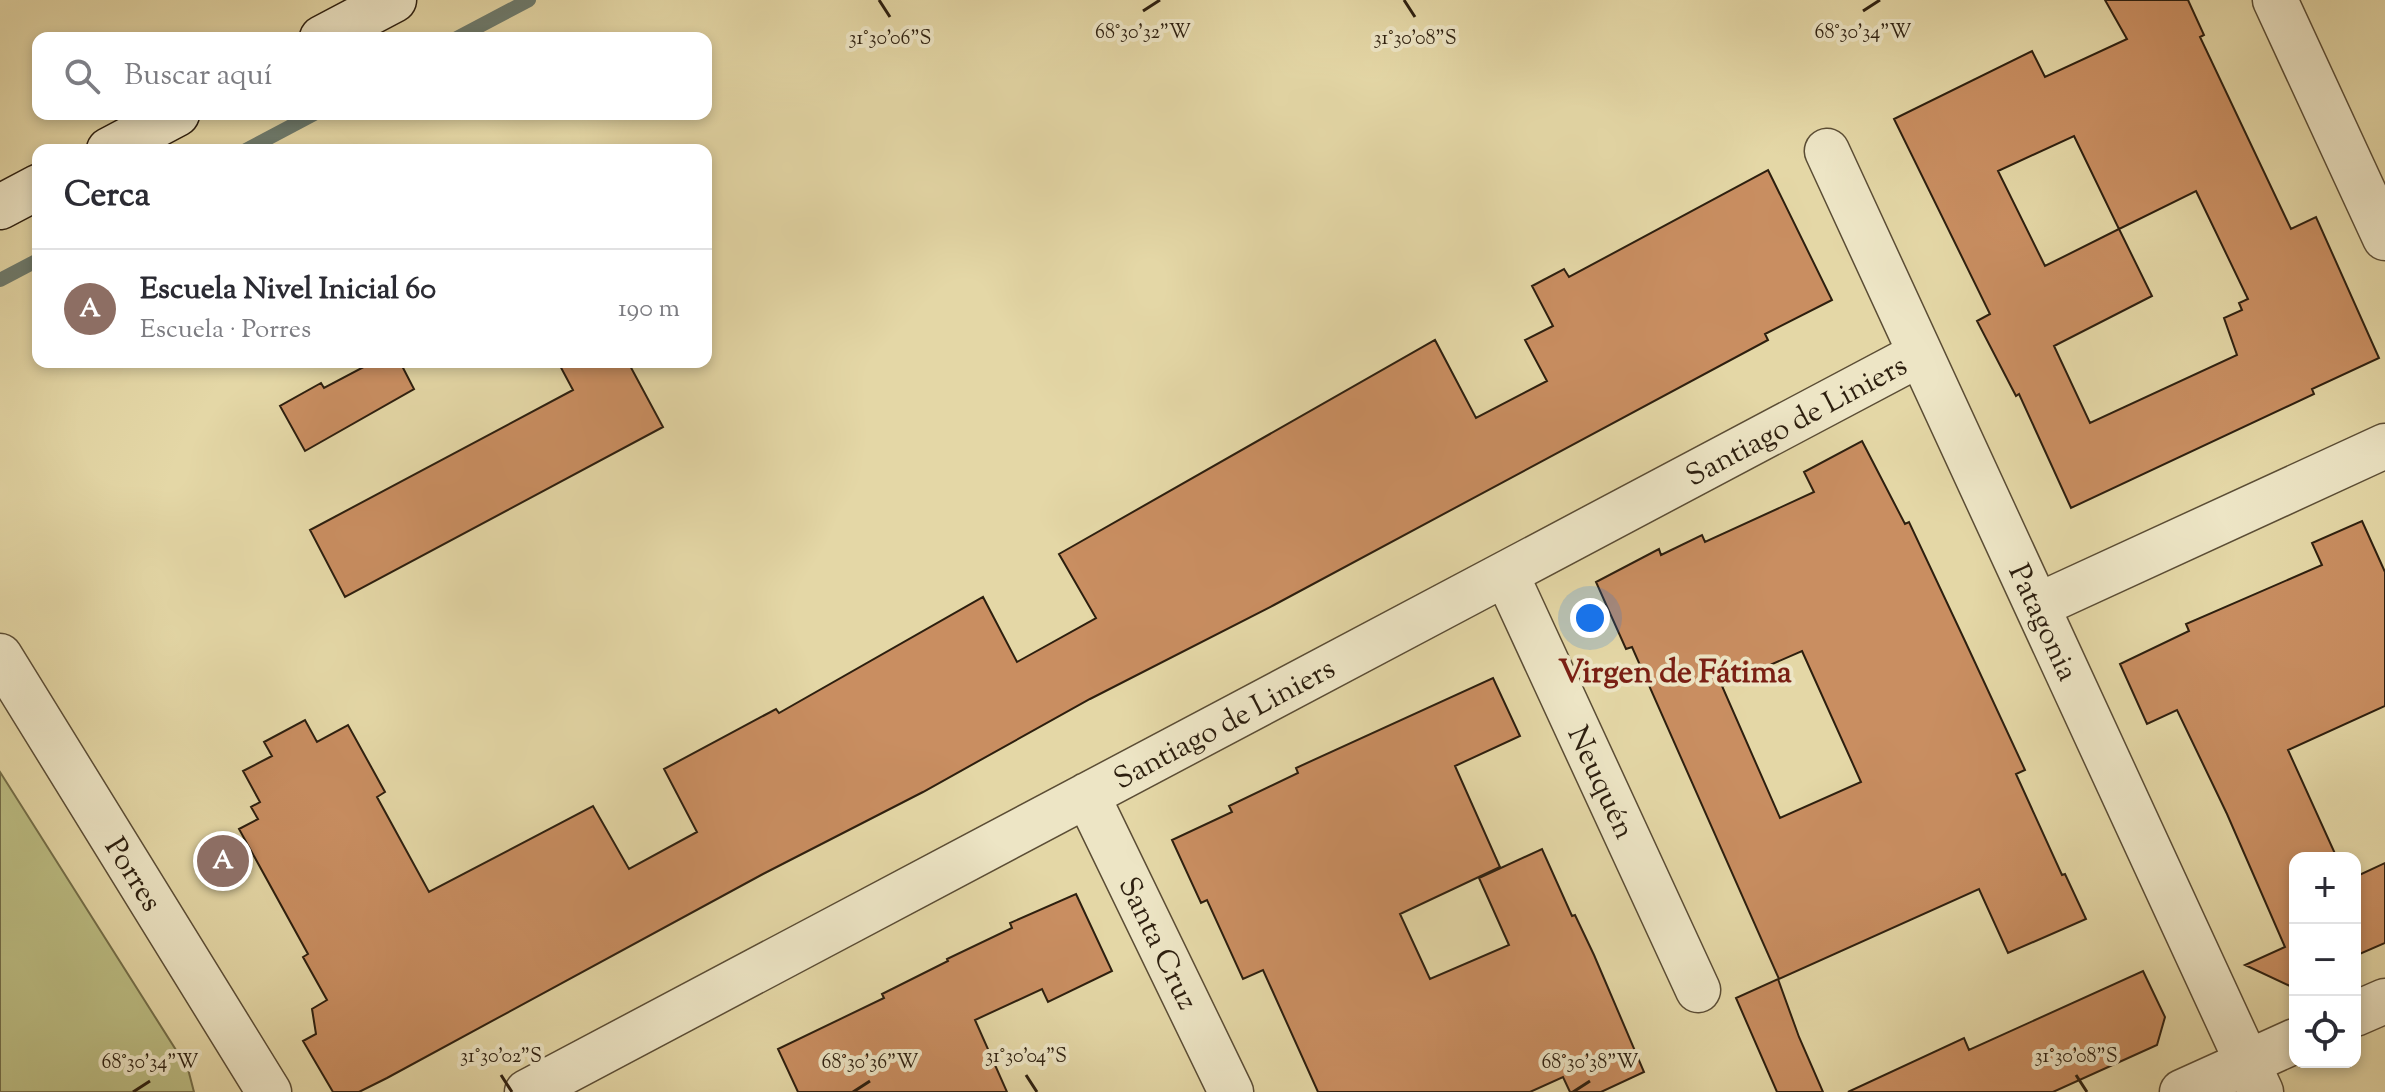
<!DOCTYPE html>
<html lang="es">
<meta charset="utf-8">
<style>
body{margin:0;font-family:"Sorts Mill Goudy",serif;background:#f2f2f3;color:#2b2b33}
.controls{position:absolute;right:24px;bottom:24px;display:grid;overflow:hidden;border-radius:16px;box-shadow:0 4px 12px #0003}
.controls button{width:72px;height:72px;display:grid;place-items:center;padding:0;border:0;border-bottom:2px solid #e1e1e2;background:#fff;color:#2b2b33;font:40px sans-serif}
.you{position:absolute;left:1590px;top:618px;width:28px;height:28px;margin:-20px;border:6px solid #fff;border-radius:50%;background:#1a73e8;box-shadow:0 0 0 12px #1a73e833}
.badge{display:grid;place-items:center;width:52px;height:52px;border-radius:50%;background:#d93025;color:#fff;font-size:26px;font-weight:700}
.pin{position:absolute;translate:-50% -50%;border:4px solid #fff;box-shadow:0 2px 8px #0006}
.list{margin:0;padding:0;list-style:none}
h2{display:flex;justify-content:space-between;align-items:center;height:104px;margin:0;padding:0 32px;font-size:34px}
h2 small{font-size:26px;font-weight:400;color:#7c7c81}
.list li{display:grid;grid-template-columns:52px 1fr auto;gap:24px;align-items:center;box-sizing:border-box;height:120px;padding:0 32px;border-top:2px solid #e1e1e2}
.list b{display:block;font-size:30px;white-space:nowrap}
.list p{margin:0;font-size:26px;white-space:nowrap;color:#7c7c81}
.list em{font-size:26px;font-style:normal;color:#7c7c81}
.icon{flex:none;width:44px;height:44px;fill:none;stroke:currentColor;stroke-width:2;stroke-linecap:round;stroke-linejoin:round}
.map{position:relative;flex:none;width:2385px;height:1092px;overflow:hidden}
.search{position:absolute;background:#fff;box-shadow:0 4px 12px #0003;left:32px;top:32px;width:680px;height:88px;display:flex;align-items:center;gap:20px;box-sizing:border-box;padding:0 28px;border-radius:16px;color:#7c7c81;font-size:30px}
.panel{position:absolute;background:#fff;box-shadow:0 4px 12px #0003;left:32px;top:144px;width:680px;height:224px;border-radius:16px}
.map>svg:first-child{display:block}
</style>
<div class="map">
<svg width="2385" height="1092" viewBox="0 0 2385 1092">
<rect width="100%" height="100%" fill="#e4d7a6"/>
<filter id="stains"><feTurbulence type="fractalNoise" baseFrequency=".0025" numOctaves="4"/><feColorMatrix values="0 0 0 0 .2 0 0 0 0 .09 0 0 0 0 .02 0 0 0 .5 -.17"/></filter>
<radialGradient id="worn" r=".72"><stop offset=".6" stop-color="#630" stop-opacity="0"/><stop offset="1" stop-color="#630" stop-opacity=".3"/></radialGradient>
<path fill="#bbbc82" stroke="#746e48" stroke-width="2" d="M 0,772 L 188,1069 L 194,1092 L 0,1092 Z"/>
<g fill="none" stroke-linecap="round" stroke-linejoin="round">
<path stroke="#6d7b6e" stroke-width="14" d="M 457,38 L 529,0
M 246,150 L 314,114
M 0,280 L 38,260"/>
</g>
<path fill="#c98e61" stroke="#2d1f0f" stroke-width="2" fill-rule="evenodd" d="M 2105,0 L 2188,0 L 2204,35 L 2200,37 L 2291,229 L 2316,217 L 2379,358 L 2312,389 L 2314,394 L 2071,508 L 2019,394 L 2016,396 L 1977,321 L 1990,314 L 1894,119 L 2032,51 L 2045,77 L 2127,39 ZM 2074,136 L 2119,229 L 2045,266 L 1998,171 ZM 2196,191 L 2248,299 L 2239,303 L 2242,310 L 2224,318 L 2237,355 L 2090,423 L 2054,346 L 2152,296 L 2119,229 Z
M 1768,170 L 1832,300 L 1765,334 L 1768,340 L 1274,605 L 1090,699 L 923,792 L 763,874 L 387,1078 L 359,1092 L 333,1092 L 303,1041 L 316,1034 L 312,1009 L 327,1000 L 303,957 L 308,954 L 239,829 L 258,819 L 251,807 L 260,802 L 243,771 L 272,756 L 264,742 L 305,720 L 317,742 L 348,725 L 385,792 L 377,797 L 429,892 L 593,806 L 629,869 L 697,832 L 664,769 L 776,709 L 779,713 L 983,597 L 1017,662 L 1096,618 L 1059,554 L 1435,340 L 1476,418 L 1547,381 L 1525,340 L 1553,326 L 1532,286 L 1564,269 L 1569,277 Z
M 373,362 L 400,362 L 414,389 L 305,451 L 280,406 L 321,383 L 324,388 Z
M 558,362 L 628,362 L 663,427 L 345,597 L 310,530 L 573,390 Z
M 1862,441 L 1905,524 L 1909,522 L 1965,641 L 2025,770 L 2016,774 L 2062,875 L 2065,874 L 2086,919 L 2008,953 L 1979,889 L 1779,979 L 1632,647 L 1626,649 L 1596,582 L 1659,549 L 1661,555 L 1702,535 L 1705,542 L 1814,492 L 1804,472 ZM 1802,651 L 1861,782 L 1780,818 L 1722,686 Z
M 2362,521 L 2385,572 L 2385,706 L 2288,750 L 2337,858 L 2295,858 L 2295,983 L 2290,986 L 2245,965 L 2285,947 L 2227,814 L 2177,710 L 2147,724 L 2120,664 L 2189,631 L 2186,624 L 2322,565 L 2312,543 Z
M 1493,678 L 1520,736 L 1455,766 L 1500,867 L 1400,914 L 1430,979 L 1509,945 L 1479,878 L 1542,849 L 1572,916 L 1575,915 L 1594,955 L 1644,1072 L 1601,1092 L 1570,1092 L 1563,1077 L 1530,1092 L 1318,1092 L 1263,970 L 1243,979 L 1207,900 L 1201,903 L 1172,840 L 1232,812 L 1229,806 L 1298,773 L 1296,768 Z
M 2385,863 L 2385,943 L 2355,956 L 2355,877 Z
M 1076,894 L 1112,971 L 1048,1002 L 1042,989 L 975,1020 L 1007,1092 L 798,1092 L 778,1049 L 884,998 L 882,994 L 948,961 L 947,959 L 1012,928 L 1010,923 Z
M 2143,971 L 2165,1017 L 2157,1045 L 2053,1092 L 1848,1092 L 1964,1038 L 1969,1050 Z
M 1778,979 L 1799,1037 L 1823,1092 L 1777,1092 L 1736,998 Z"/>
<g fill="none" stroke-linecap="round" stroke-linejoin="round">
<defs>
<path id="street" d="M 2275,0 L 2385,238
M 1827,151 L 2261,1092
M 1506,574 L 1698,990
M 2037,606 L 2385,446
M 0,656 L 269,1092
M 1087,795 L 1231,1092
M 2355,1014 L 2385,1001
M 527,1092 L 1920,354
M 2182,1092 L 2295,1041"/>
<path id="secondary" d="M 322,38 L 394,0
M 109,150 L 177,114
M 0,207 L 38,187"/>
</defs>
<use href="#street" stroke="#5b4d35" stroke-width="47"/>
<use href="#secondary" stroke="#2d1f0f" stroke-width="47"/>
<use href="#street" stroke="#ede5c5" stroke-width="44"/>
<use href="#secondary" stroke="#ede5c5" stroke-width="44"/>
</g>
<path fill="none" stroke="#2d1f0f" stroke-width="3" d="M 879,0 L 890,17M 1404,0 L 1415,17M 1143,11 L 1160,0M 1863,11 L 1880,0M 501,1075 L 512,1092M 1026,1075 L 1037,1092M 2076,1075 L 2087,1092M 133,1092 L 150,1081M 853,1092 L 870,1081M 1573,1092 L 1590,1081"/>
<g text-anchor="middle" stroke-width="8" stroke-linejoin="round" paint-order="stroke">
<g font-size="30" fill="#2d1f0f" stroke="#ede5c5">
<text transform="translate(1796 420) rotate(-28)" y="10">Santiago de Liniers</text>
<text transform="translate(2044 622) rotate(65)" y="10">Patagonia</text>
<text transform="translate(1224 723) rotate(-28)" y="10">Santiago de Liniers</text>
<text transform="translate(1602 782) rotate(65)" y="10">Neuquén</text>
<text transform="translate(134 874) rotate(58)" y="10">Porres</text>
<text transform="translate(1159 943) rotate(64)" y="10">Santa Cruz</text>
</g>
<g font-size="32" font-weight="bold" fill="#7a1f14" stroke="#ede5c5">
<text x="1675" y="682">Virgen de Fátima</text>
</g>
</g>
<g font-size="20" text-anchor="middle" fill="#2d1f0f" stroke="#ede5c5" stroke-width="8" stroke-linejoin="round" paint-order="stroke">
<text x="1143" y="38">68°30'32"W</text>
<text x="1863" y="38">68°30'34"W</text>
<text x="890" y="44">31°30'06"S</text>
<text x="1415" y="44">31°30'08"S</text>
<text x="501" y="1062">31°30'02"S</text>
<text x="1026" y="1062">31°30'04"S</text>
<text x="2076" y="1062">31°30'08"S</text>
<text x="150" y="1068">68°30'34"W</text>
<text x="870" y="1068">68°30'36"W</text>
<text x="1590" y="1068">68°30'38"W</text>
</g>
<rect width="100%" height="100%" filter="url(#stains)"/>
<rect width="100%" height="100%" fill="url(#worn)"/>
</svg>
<div class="controls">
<button>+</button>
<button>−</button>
<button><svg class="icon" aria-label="locate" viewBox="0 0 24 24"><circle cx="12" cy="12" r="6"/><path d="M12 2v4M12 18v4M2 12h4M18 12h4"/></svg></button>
</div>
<div class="you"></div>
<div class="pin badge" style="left:223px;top:861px;background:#8d6e63">A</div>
<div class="search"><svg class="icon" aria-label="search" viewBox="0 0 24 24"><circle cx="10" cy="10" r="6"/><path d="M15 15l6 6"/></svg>Buscar aquí</div>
<section class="panel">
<h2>Cerca<small></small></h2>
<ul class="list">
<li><span class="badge" style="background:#8d6e63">A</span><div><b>Escuela Nivel Inicial 60</b><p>Escuela · Porres</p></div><em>190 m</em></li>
</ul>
</section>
</div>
